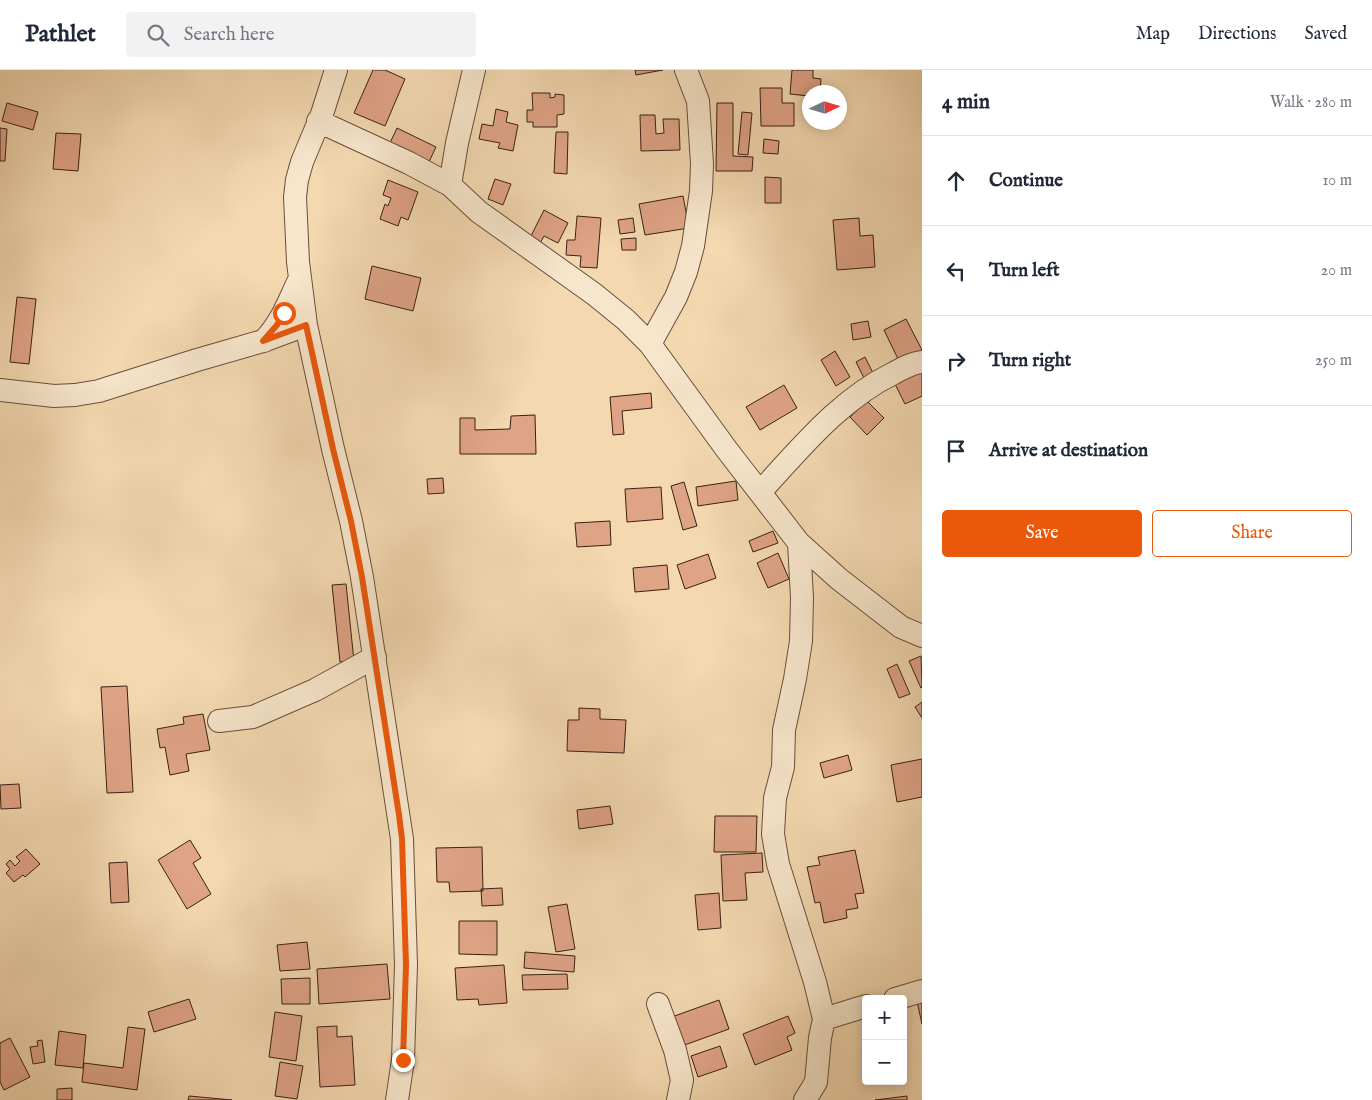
<!DOCTYPE html>
<meta charset="utf-8">
<style>
body{margin:0;font-family:"IM FELL English",serif;background:#f2f2f3;color:#1f2937}
.controls{position:absolute;right:15px;bottom:15px;display:grid;overflow:hidden;border-radius:5px;box-shadow:0 2px 12px #0003}
.controls button{width:45px;height:45px;display:grid;place-items:center;padding:0;border:0;border-bottom:1px solid #e0e1e3;background:#fff;color:#1f2937;font:25px sans-serif}
.compass{position:absolute;left:802px;top:15px;width:45px;height:45px;border-radius:50%;background:#fff;box-shadow:0 2px 12px #0003;rotate:86deg}
.stop{position:absolute;width:15px;height:15px;margin:-11px;border:4px solid #ea580c;border-radius:50%;background:#fff}
.stop.end{background:#ea580c;border-color:#fff;box-shadow:0 1px 5px #0008}
.list{margin:0;padding:0;list-style:none}
h2{display:flex;justify-content:space-between;align-items:center;height:65px;margin:0;padding:0 20px;font-size:21px}
h2 small{font-size:16px;font-weight:400;color:#747a83}
.list li{display:grid;grid-template-columns:32px 1fr auto;gap:15px;align-items:center;box-sizing:border-box;height:90px;padding:0 20px;border-top:1px solid #e0e1e3}
.list b{display:block;font-size:19px;white-space:nowrap}
.list em{font-size:16px;font-style:normal;color:#747a83}
.actions{display:flex;gap:10px;padding:15px 20px}
.actions a{flex:1;padding:11px 0;border:1px solid #ea580c;border-radius:5px;text-align:center;font-size:18px;color:#ea580c}
.actions .main{background:#ea580c;color:#fff}
.icon{flex:none;width:28px;height:28px;fill:none;stroke:currentColor;stroke-width:2;stroke-linecap:round;stroke-linejoin:round}
.map{position:relative;flex:none;width:922px;height:1030px;overflow:hidden}
header{display:flex;align-items:center;gap:30px;box-sizing:border-box;height:70px;padding:0 25px;background:#fff;border-bottom:1px solid #e0e1e3}
header strong{font-size:24px}
nav{display:flex;gap:28px;margin-inline-start:auto;font-size:18px}
.search{width:350px;height:45px;background:#f2f2f3;display:flex;align-items:center;gap:12px;box-sizing:border-box;padding:0 18px;border-radius:5px;color:#747a83;font-size:19px}
main{display:flex}
aside{flex:1;background:#fff}
.map>svg:first-child{display:block}
</style>
<header>
<strong>Pathlet</strong>
<div class="search"><svg class="icon" aria-label="search" viewBox="0 0 24 24"><circle cx="10" cy="10" r="6"/><path d="M15 15l6 6"/></svg>Search here</div>
<nav><a>Map</a><a>Directions</a><a>Saved</a></nav>
</header>
<main>
<div class="map">
<svg width="922" height="1030" viewBox="0 0 922 1030">
<rect width="100%" height="100%" fill="#f3d8b0"/>
<filter id="stains"><feTurbulence type="fractalNoise" baseFrequency=".004" numOctaves="4"/><feColorMatrix values="0 0 0 0 .2 0 0 0 0 .09 0 0 0 0 .02 0 0 0 .5 -.17"/></filter>
<radialGradient id="worn" r=".72"><stop offset=".6" stop-color="#630" stop-opacity="0"/><stop offset="1" stop-color="#630" stop-opacity=".3"/></radialGradient>
<path fill="#dfa386" stroke="#392113" d="M 373,0 L 385,0 L 405,9 L 385,56 L 354,43 Z
M 635,0 L 663,0 L 636,5 Z
M 792,0 L 813,0 L 813,8 L 821,9 L 820,22 L 809,22 L 809,26 L 790,24 Z
M 760,18 L 782,18 L 782,33 L 794,33 L 794,56 L 761,56 Z
M 532,23 L 550,23 L 550,28 L 555,27 L 555,24 L 564,25 L 564,44 L 557,45 L 557,57 L 533,57 L 533,52 L 527,52 L 527,40 L 533,40 Z
M 7,33 L 38,42 L 33,60 L 2,51 Z
M 717,33 L 733,33 L 733,86 L 753,87 L 752,101 L 716,101 Z
M 496,39 L 508,42 L 506,52 L 518,55 L 513,81 L 498,78 L 500,73 L 479,69 L 482,54 L 493,56 Z
M 742,42 L 752,43 L 748,85 L 738,84 Z
M 640,45 L 655,45 L 656,64 L 664,63 L 663,49 L 679,49 L 680,80 L 641,81 Z
M 0,58 L 7,59 L 5,91 L 0,91 Z
M 397,58 L 436,77 L 428,94 L 389,75 Z
M 556,62 L 568,62 L 567,104 L 554,103 Z
M 56,63 L 81,64 L 78,101 L 53,99 Z
M 764,69 L 779,71 L 778,84 L 763,83 Z
M 765,107 L 781,108 L 781,133 L 765,133 Z
M 495,109 L 511,114 L 503,135 L 488,129 Z
M 388,110 L 418,122 L 408,150 L 401,147 L 398,156 L 380,149 L 385,134 L 388,136 L 391,128 L 383,125 Z
M 683,126 L 689,158 L 645,165 L 639,134 Z
M 544,140 L 568,153 L 558,173 L 544,166 L 539,175 L 529,170 Z
M 577,146 L 601,148 L 597,198 L 580,197 L 581,186 L 566,185 L 567,170 L 575,170 Z
M 633,148 L 635,162 L 620,164 L 618,150 Z
M 859,148 L 860,166 L 873,165 L 875,197 L 837,200 L 833,150 Z
M 636,168 L 636,180 L 622,180 L 621,169 Z
M 372,196 L 421,208 L 413,241 L 365,229 Z
M 17,227 L 36,229 L 29,294 L 10,292 Z
M 906,249 L 922,280 L 899,291 L 884,260 Z
M 868,251 L 871,267 L 853,270 L 851,254 Z
M 835,281 L 850,307 L 836,316 L 821,290 Z
M 865,287 L 875,307 L 866,312 L 856,292 Z
M 922,297 L 922,326 L 905,334 L 894,312 Z
M 784,315 L 797,338 L 760,360 L 746,337 Z
M 651,323 L 652,338 L 622,341 L 624,364 L 613,365 L 610,327 Z
M 867,331 L 884,348 L 867,365 L 850,347 Z
M 535,345 L 536,384 L 460,384 L 460,348 L 475,348 L 475,360 L 510,359 L 511,346 Z
M 443,408 L 444,423 L 428,424 L 427,409 Z
M 736,411 L 738,430 L 698,436 L 696,417 Z
M 684,412 L 697,456 L 683,460 L 671,416 Z
M 661,417 L 663,449 L 627,452 L 625,419 Z
M 610,451 L 611,475 L 577,477 L 575,453 Z
M 773,461 L 778,473 L 753,482 L 749,471 Z
M 778,483 L 789,509 L 768,518 L 757,493 Z
M 708,484 L 716,508 L 685,519 L 677,495 Z
M 667,495 L 669,519 L 635,522 L 633,498 Z
M 346,514 L 354,591 L 340,592 L 332,515 Z
M 921,586 L 922,617 L 921,618 L 909,591 Z
M 897,594 L 910,624 L 899,628 L 887,599 Z
M 127,616 L 133,722 L 107,723 L 101,617 Z
M 922,632 L 922,648 L 915,637 Z
M 579,638 L 600,639 L 600,649 L 626,650 L 624,683 L 567,681 L 568,650 L 579,650 Z
M 203,644 L 210,680 L 186,684 L 189,701 L 170,705 L 165,677 L 160,678 L 157,659 L 184,654 L 183,647 Z
M 848,685 L 852,700 L 824,708 L 820,693 Z
M 922,689 L 922,727 L 897,732 L 891,695 Z
M 19,714 L 21,738 L 1,739 L 0,715 Z
M 610,736 L 613,754 L 579,759 L 577,740 Z
M 715,746 L 757,746 L 756,782 L 714,782 Z
M 190,770 L 201,788 L 193,793 L 211,824 L 187,839 L 158,790 Z
M 482,777 L 483,821 L 450,822 L 449,812 L 437,812 L 436,778 Z
M 26,779 L 40,794 L 25,807 L 23,805 L 14,812 L 6,803 L 10,799 L 6,794 L 10,790 L 15,796 L 20,791 L 16,787 Z
M 855,780 L 864,823 L 855,824 L 858,838 L 846,840 L 847,848 L 824,853 L 820,832 L 815,833 L 807,797 L 820,795 L 818,787 Z
M 762,783 L 763,802 L 745,803 L 747,830 L 723,831 L 721,785 Z
M 127,792 L 129,832 L 111,833 L 109,793 Z
M 502,818 L 503,835 L 482,836 L 481,819 Z
M 719,823 L 721,858 L 698,860 L 695,825 Z
M 567,834 L 575,879 L 556,882 L 548,837 Z
M 459,851 L 497,851 L 497,885 L 459,884 Z
M 307,872 L 310,899 L 280,901 L 277,875 Z
M 525,882 L 575,886 L 574,902 L 524,898 Z
M 387,894 L 390,929 L 319,934 L 317,899 Z
M 504,895 L 507,933 L 479,935 L 478,929 L 457,930 L 455,898 Z
M 567,904 L 568,919 L 523,920 L 522,905 Z
M 310,908 L 310,934 L 282,934 L 281,909 Z
M 922,926 L 922,954 L 916,927 Z
M 189,929 L 196,949 L 154,962 L 148,942 Z
M 719,930 L 729,959 L 679,977 L 669,948 Z
M 275,942 L 302,946 L 296,991 L 269,987 Z
M 788,946 L 795,963 L 787,967 L 792,980 L 755,995 L 743,964 Z
M 337,956 L 337,967 L 352,966 L 355,1015 L 320,1017 L 317,957 Z
M 128,957 L 145,959 L 137,1020 L 82,1012 L 84,993 L 123,998 Z
M 59,961 L 86,965 L 83,998 L 55,995 Z
M 10,968 L 30,1007 L 4,1020 L 0,1012 L 0,973 Z
M 42,970 L 45,992 L 33,994 L 30,977 L 38,976 L 37,971 Z
M 720,976 L 727,997 L 698,1007 L 691,986 Z
M 280,992 L 303,996 L 297,1029 L 275,1026 Z
M 72,1018 L 72,1030 L 57,1030 L 57,1019 Z
M 189,1026 L 232,1030 L 188,1030 Z
M 907,1026 L 907,1030 L 875,1030 Z"/>
<g fill="none" stroke-linecap="round" stroke-linejoin="round">
<defs>
<path id="street" d="M 336,0 L 322,44 L 302,92 L 297,110 L 295,127 L 298,192 L 306,255 L 333,379 L 351,451 L 362,507 L 402,769 L 406,895 L 403,990 L 397,1030
M 318,51 L 409,93 L 450,115 L 479,142 L 594,224 L 626,250 L 650,274 L 727,380 L 799,473 L 839,509 L 901,557 L 922,566
M 450,115 L 457,73 L 474,0
M 264,271 C 283,250 288,232 300,208
M 650,274 L 676,227 L 686,202 L 693,176 L 701,121 L 702,94 L 698,31 L 686,0
M 0,320 L 54,326 L 75,325 L 99,321 L 197,290 L 263,271 L 306,255
M 760,422 C 800,379 840,329 894,303 C 903,298 912,293 922,292
M 799,473 L 802,528 L 801,571 L 795,609 L 784,660 L 783,697 L 775,728 L 773,764 L 778,794 L 815,912 L 824,949
M 219,651 L 253,647 L 315,620 L 375,587
M 895,929 L 922,921
M 658,934 L 675,980 L 682,1010 L 678,1030
M 805,1030 L 816,1012 L 820,968 L 824,949 L 866,936"/>
</defs>
<use href="#street" stroke="#684f3a" stroke-width="24"/>
<use href="#street" stroke="#f7e6cc" stroke-width="22"/>
</g>
<g fill="none" stroke-linecap="round" stroke-linejoin="round">
<path stroke="#ea580c" stroke-width="6" d="M 284,243 L 277,255 L 263,271 L 306,255 L 333,379 L 351,451 L 362,507 L 399,745 L 402,769 L 406,895 L 403,990"/>
</g>
<rect width="100%" height="100%" filter="url(#stains)"/>
<rect width="100%" height="100%" fill="url(#worn)"/>
</svg>
<div class="controls">
<button>+</button>
<button>−</button>
</div>
<svg class="compass" viewBox="-18 -18 36 36"><path d="M0-13l5 13h-10z" fill="#e53935"/><path d="M0 13l5-13h-10z" fill="#747a83"/></svg>
<div class="stop" style="left:284px;top:243px"></div>
<div class="stop end" style="left:403px;top:990px"></div>
</div>
<aside>
<h2>4 min<small>Walk · 280 m</small></h2>
<ul class="list">
<li><svg class="icon" aria-label="ahead" viewBox="0 0 24 24"><path d="M12 20V5M6 11l6-6 6 6"/></svg><div><b>Continue</b></div><em>10 m</em></li>
<li><svg class="icon" aria-label="left" viewBox="0 0 24 24"><path d="M17 20v-9H6M10 6l-5 5 5 5"/></svg><div><b>Turn left</b></div><em>20 m</em></li>
<li><svg class="icon" aria-label="right" viewBox="0 0 24 24"><path d="M7 20v-9h11M14 6l5 5-5 5"/></svg><div><b>Turn right</b></div><em>250 m</em></li>
<li><svg class="icon" aria-label="arrive" viewBox="0 0 24 24"><path d="M6 21V4h12l-3 4 3 4H6"/></svg><div><b>Arrive at destination</b></div></li>
</ul>
<div class="actions"><a class="main">Save</a><a>Share</a></div>
</aside>
</main>
